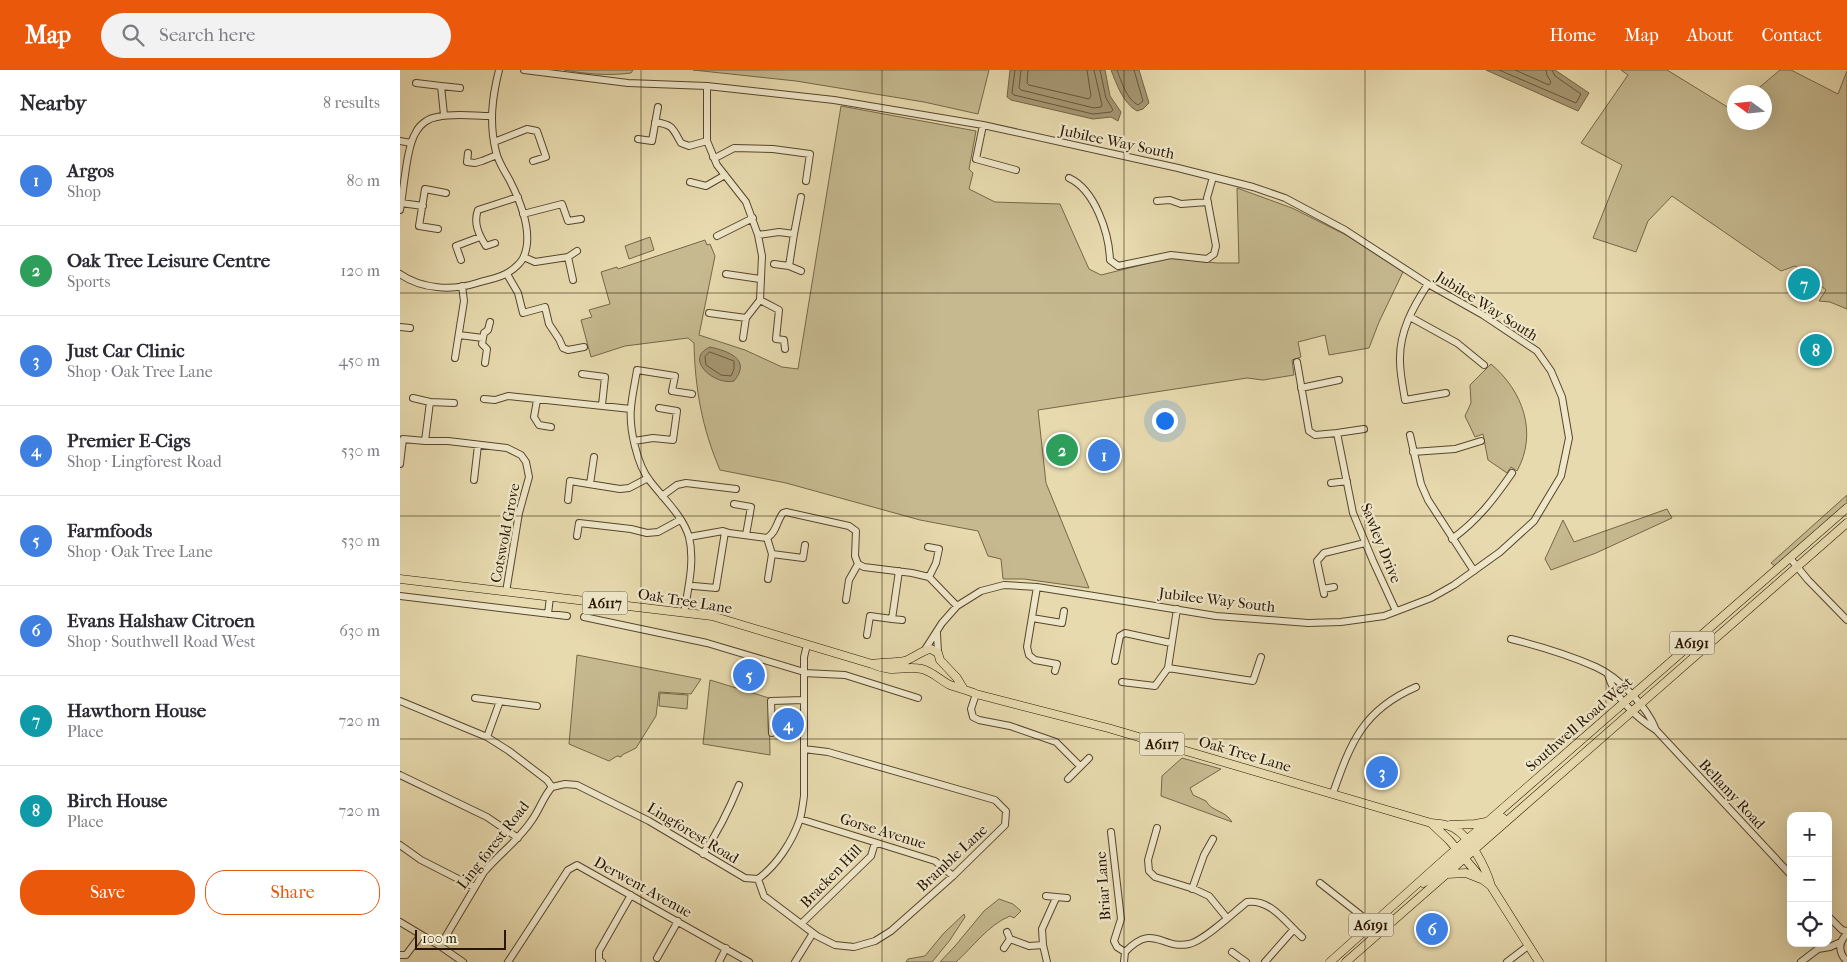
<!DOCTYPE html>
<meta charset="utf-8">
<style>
body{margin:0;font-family:"IM FELL French Canon",serif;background:#f2f2f3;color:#2b2b33}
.controls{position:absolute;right:15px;bottom:15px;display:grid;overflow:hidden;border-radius:10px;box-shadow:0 5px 20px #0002}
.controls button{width:45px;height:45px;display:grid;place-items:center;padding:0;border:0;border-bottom:1px solid #e1e1e2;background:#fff;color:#2b2b33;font:25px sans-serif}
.compass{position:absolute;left:1327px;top:15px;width:45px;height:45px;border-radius:50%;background:#fff;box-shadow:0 5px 20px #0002;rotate:285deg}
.scale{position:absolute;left:15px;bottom:12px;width:91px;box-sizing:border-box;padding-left:5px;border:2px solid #271500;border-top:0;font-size:14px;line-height:18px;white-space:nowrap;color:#271500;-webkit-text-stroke:4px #efe7ca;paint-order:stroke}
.you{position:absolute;left:764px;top:350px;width:18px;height:18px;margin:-12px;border:4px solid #fff;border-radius:50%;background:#1a73e8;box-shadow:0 0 0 8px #1a73e833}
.badge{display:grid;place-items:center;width:32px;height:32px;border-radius:50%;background:#ea580c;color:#fff;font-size:16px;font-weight:700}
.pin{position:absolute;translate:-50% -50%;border:2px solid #fff;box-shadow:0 1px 5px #0006}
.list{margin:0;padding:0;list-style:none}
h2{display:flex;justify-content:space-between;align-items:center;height:65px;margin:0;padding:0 20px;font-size:21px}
h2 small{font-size:16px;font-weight:400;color:#7c7c81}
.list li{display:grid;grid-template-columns:32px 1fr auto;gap:15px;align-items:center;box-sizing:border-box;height:90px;padding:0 20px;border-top:1px solid #e1e1e2}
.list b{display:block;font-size:19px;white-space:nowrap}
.list p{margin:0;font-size:16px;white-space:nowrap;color:#7c7c81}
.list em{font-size:16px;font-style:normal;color:#7c7c81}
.actions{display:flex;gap:10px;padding:15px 20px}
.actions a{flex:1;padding:11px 0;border:1px solid #ea580c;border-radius:20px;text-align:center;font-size:18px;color:#ea580c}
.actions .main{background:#ea580c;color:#fff}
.icon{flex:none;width:28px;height:28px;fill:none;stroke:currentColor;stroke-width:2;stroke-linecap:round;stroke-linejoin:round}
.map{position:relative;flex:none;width:1447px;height:892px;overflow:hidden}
header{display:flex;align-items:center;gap:30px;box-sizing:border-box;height:70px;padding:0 25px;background:#ea580c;color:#fff}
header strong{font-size:24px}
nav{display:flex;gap:28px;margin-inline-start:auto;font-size:18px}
.search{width:350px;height:45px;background:#f2f2f3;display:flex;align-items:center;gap:12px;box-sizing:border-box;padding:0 18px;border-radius:28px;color:#7c7c81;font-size:19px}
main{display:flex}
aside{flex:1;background:#fff}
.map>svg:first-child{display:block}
</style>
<header>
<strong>Map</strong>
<div class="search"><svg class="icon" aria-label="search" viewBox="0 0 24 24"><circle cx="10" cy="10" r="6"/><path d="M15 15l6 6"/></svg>Search here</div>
<nav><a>Home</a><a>Map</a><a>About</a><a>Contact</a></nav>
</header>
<main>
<aside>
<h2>Nearby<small>8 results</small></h2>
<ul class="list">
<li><span class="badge" style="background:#3f7fe0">1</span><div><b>Argos</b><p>Shop</p></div><em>80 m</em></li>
<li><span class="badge" style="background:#2e9e5b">2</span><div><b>Oak Tree Leisure Centre</b><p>Sports</p></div><em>120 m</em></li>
<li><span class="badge" style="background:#3f7fe0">3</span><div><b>Just Car Clinic</b><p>Shop · Oak Tree Lane</p></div><em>450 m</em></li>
<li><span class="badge" style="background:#3f7fe0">4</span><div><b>Premier E-Cigs</b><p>Shop · Lingforest Road</p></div><em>530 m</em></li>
<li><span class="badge" style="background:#3f7fe0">5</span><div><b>Farmfoods</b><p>Shop · Oak Tree Lane</p></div><em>530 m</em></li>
<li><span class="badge" style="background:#3f7fe0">6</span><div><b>Evans Halshaw Citroen</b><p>Shop · Southwell Road West</p></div><em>630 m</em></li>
<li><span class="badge" style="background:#0f9aa8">7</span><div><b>Hawthorn House</b><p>Place</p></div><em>720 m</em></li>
<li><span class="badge" style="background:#0f9aa8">8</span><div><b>Birch House</b><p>Place</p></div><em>720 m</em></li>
</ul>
<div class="actions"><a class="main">Save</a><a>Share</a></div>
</aside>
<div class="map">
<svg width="1447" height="892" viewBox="0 0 1447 892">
<rect width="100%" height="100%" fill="#e7daae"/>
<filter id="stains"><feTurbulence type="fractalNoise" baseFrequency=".004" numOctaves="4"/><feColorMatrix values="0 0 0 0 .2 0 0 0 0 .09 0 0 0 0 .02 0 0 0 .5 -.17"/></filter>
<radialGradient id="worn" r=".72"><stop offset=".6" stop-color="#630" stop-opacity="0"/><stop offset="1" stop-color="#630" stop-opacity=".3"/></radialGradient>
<path fill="#c6b990" stroke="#766748" d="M 164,0 L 233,0 L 231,3 C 208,6 186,4 164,0 Z
M 293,0 L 589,0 L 578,44 L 524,32 L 396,11 Z
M 1221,0 L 1267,0 L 1334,41 L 1334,52 L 1364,52 L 1364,22 L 1354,22 L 1380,0 L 1391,0 L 1438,24 L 1447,1 L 1447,239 L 1430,232 L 1419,231 L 1426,220 L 1395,196 L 1381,201 L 1272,126 L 1248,151 L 1236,182 L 1193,168 L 1222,95 L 1181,73 L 1228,5 Z
M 441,36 L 576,61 L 569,99 L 573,103 L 569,119 L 595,132 L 660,134 L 689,199 L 701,205 L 769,188 L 817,193 L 839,193 L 837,118 L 892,138 L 946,165 L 1003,202 L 979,252 L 969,278 L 929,285 L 925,265 L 898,272 L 901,287 L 892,290 L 894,305 L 863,310 L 847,308 L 638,340 L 646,413 L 689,518 L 624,509 L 603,509 L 601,489 L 588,486 L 578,461 L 520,450 L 386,413 L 320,400 C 302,358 295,319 294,273 L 288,268 L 225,276 L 191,287 L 181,250 L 192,247 L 189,240 L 210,234 L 201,202 L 217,197 L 218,199 L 305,170 L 307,175 L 310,174 L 315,186 L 299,265 L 345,280 L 382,297 L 398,299 Z
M 250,167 L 254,180 L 229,189 L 225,176 Z
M 1091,294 C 1123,321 1138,363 1117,401 L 1111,397 L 1107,403 L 1088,390 L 1083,364 L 1075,367 L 1065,346 L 1071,333 L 1070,315 Z
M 1447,425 L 1447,434 L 1375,496 L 1371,493 Z
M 1267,439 L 1272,448 L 1196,483 L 1151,500 L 1145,489 L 1163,450 L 1174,472 Z
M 177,585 L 300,609 L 301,609 L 291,624 L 259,622 L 256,646 L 236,678 L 222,685 L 221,687 L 217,686 L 209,691 L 169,674 Z
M 310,610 L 369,628 L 370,685 L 303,674 Z
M 260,623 L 288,625 L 287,639 L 259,636 Z
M 782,688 L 821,699 L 790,718 L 793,725 L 806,731 C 812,742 825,740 832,752 L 761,726 L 762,706 Z
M 599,829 L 613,834 L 621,841 L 614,848 L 610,846 C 588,855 573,877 556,892 L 540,892 L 555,876 L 584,841 Z
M 564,844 L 565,847 L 550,870 L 532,892 L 506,892 L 508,889 L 525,886 L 543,864 Z"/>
<path fill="#a69773" stroke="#736345" d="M 610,0 L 705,0 L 710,26 L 721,42 L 718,51 L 711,47 L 693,49 L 611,30 L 607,27 Z
M 711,0 L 739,0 L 749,33 L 743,39 L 737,41 C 723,33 717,15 711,0 Z
M 1086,0 L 1155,0 L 1189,23 L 1178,41 Z
M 310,277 C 328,281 352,289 334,311 C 315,316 283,289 310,277 Z"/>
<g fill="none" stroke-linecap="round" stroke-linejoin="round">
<path stroke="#66563a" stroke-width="1" d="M 615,0 L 612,23 L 614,25 L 693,44 L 711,42 L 713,40 L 706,28 L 700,0
M 621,0 L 619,18 L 621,20 L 694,38 L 701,37 L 702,35 L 694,0
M 628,0 L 627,13 L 629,15 L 689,29 L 691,26 L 687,0
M 717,0 C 721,11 727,30 738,35 L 743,31 L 734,0
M 1099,0 L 1176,33 L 1181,24 L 1155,6 L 1152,0
M 1115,0 L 1149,15 L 1151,12 L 1147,5 L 1146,0
M 310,282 L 334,291 L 334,299 L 331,306 L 321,305 L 306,295 L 305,287 Z"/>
<defs>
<path id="minor" d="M 124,0 L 228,13 L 307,16 L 434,30 L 583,55 L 778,98 L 853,117 L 885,128 L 945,160 L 1028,214 L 1083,245 L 1137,281 L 1151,301 L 1162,327 L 1169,368 L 1161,406 L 1134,451 L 1100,482 L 1054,515 L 1031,528 L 984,546 L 941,552 L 908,553 L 816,546 L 700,527 L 637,517 L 604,515 L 581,521 L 557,536 L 542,553 L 524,581
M 16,13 L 41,16 L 44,45
M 41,16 L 60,18
M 307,16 L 307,71 L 317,95 L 346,132 L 358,165 L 362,186 L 360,230
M 255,52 C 273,55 272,57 281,73 L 289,76 L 307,71
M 583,55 L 576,89 L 616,100
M 238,69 L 252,71 L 258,37
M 0,71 L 11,73
M 94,72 L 127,59 L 137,61 L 146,87 L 133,91
M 68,83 L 67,92 L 75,93 L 82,91 L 97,85
M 313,87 L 317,87 L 334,78 L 373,79 L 410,84 L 406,111
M 669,108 C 695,120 709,163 710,190 L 718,196 L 771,185 L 807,189 L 814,184 L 816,176 L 807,128 L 813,107
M 290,112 L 306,116 L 325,105
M 757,131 L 770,130 L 781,134 L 808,132
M 1,133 L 23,136
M 0,140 C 4,120 6,78 16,62 C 20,54 29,48 37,47 C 54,43 74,46 91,46
M 123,144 L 162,134 L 168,151 L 181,149
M 38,159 L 19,156 L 25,119 L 46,123
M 394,164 L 401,127
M 358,165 L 379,162 L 394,164 L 389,196
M 317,166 L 353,148
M 95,173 L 86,176 C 79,165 73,153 78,140 L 118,127
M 124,187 L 135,192 L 168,187 L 173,210
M 168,187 L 177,181
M 61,190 L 56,176 L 80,167
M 374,194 L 389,196 L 401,201
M 0,204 C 21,219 52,221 77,213 C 86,210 101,208 109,202 C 114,199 122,192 124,186 C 133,164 121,133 111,113 C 106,103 99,94 96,82 C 89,53 92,28 99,0
M 107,204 L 118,223 L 123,243 L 145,237 L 149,254 L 159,269 L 163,278 L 168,280 L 184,277
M 326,204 L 360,209
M 1028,214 C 1013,237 999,262 1000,291 C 1000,304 1003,317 1005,330 L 1046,323
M 360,230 L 379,240 L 376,269 L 384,270 L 385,279
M 309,243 L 346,248
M 1010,247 L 1057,273 L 1084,295
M 0,257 L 10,258
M 59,265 L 83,268 L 82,274 L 87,279 L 85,293
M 83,268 L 84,263 L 88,260 L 90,252
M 343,268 L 346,248 L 360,230
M 55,288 L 64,231 L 62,216
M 897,292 L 909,361 L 915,365 L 937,363 L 953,443 L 973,491 L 996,541
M 182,304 L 205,307 L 202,335
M 901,318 L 939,310
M 13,328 L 30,332 L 25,371 L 48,371 L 107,378 L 121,385 L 126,392 L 129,407 L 119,443 L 106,522
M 84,329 L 95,330 L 108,326 L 231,339
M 137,330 L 134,347 L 139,355 L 151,357
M 30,332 L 54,333
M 937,363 L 964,359
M 1010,365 L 1021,414 L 1028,430 L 1074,501
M 234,371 L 253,368 L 273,370 L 277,341 L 259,338
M 1013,382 L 1055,379 L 1081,371
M 0,394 L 3,369 L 25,371
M 74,410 L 78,375
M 931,413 L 947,411
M 190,414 L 194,387
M 262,426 L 277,415 L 286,413 L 336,419
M 168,430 L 170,411 L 220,419 L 229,418 L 248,408
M 334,434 L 351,437 L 346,465
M 177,466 L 179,453 L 231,459 L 247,463 L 258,462 L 280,450
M 289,467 L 323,461 L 329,463 L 367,468 C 377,462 376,452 383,443 L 386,442 L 449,456 L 456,461 L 455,486 L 458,494 L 464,497 L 512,503 L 529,507 L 557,536
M 367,468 L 372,484 L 368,509
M 1052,469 C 1078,450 1094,429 1112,403
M 528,477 L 539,479 L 536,493 L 529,507
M 372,484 L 403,488 L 405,475
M 1390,488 L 1408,510 L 1447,550
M 294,516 L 316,518 L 325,462
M 637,517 L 627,577 L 629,585 L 635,590 L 657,594 L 655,601
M 923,519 L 934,517
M 924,524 L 917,491 L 924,483 L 965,473
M 0,526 L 167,546
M 446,530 L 449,510 L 458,494
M 777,539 L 768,598 L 853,611 L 861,587
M 284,543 C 288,519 295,491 289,467 C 283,446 263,428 250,411 C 237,395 229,358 231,338 C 232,325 235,313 237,300 L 275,306 L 272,321 L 292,324
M 148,544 L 150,527
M 184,547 L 307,573 L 404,602
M 632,548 L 662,553 L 664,541
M 492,549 L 502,550
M 537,563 L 538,583
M 467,565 L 470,546 L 492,549 L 499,501
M 1111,569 C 1139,576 1169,585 1196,597 C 1218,607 1247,636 1256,660
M 715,591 L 720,566 L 725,563 L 771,573
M 404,603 L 445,605 L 518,628
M 1208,605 C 1214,627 1237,648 1256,660 L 1391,805
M 722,612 L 755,616 L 768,598
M 576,624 L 571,639 L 573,647 L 579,650 L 610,656 L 656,672 L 680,696
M 75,628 L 137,636
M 0,631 L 87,667 L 109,681 L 147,710 L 152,717
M 372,663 L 371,631 L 404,630
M 87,667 L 100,631
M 0,705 L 87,747 L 118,768
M 668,709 L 689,688
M 152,717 L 165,714 L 177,715 L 249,751 L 345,808 L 358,809 C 377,795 392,772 400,749 C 402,742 403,733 404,726 L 404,587 L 407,575
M 933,723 C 951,672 963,640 1016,617
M 400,749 L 535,791 L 553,806
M 757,758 L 748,790 L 749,801 L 755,807 L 794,819 L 809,826 L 827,848
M 711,762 L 721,849 L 714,871 L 717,877 L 725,882 L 724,892
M 0,775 L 21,790 L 74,817
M 303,784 C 318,762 329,740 339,715
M 358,809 L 364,826 L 417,866 L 435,875 L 454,877 L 475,871 L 491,861 L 553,806 L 605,755 L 606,741 L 595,730 L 428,682 L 404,679
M 920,813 L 972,854
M 792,819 L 804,785 L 813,769
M 646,826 L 667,828
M 1428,846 L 1442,860 L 1447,861
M 0,852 L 40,876 L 63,892
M 401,854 L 471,786 L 475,773
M 1447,864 C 1438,872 1438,883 1447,891
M 610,869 L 629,876 L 643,875
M 40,876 L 84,802 C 99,784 119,770 132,750 C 140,739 143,727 152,717
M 604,878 L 610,869 L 607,862
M 725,882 C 754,852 761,880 789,874 C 804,871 834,842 847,832 C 871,829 885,852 902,867
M 832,882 L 846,892
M 0,885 L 6,885 L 21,865
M 257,888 L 278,851
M 108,892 L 168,800 L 177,795 L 349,892
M 202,892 L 199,890 L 199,881 L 231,825
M 319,892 L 326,878
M 395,892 L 413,863
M 647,892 L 643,875 L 642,859 L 656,828
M 865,892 L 894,859
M 1107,892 L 1128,876
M 1401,892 L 1418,879 L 1430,877 L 1441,872"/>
<path id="major" d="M 0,509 L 312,546 L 472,594 C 494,604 503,595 522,599 C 533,602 540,610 550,615 C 558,618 567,620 576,624 L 708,658 L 1031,753 C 1039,754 1047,754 1054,758 C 1070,767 1086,798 1091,816 L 1139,892
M 472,594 C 483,592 494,593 505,591 C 514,588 522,580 531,579 L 538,583 L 540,590 L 557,608 L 563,618
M 1031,753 L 1049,770 L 1082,809 L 1091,816
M 1050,755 L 1075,754 L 1086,752
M 1067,777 L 1103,748
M 1047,804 L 1066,803 L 1081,809
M 1023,813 L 1031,808 L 1066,781
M 930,892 L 1046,788 L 1447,438
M 946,892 L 1447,453"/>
</defs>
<use href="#minor" stroke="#57462c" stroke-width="8"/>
<use href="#major" stroke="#271500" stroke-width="9"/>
<use href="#minor" stroke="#efe7ca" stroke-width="6"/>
<use href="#major" stroke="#e7daae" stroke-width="8"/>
</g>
<path fill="none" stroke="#271500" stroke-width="1" stroke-opacity="0.55" d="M 241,0 L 241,892M 482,0 L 482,892M 724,0 L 724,892M 965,0 L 965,892M 1206,0 L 1206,892M 0,223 L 1447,223M 0,446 L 1447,446M 0,669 L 1447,669"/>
<g text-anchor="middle" stroke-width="4.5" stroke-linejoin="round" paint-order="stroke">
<g fill="#efe7ca" stroke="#63543d" stroke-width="1">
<rect x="182.5" y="521.5" width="45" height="23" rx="4"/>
<rect x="1269.5" y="561.5" width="45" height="23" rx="4"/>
<rect x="739.5" y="662.5" width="45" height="23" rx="4"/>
<rect x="948.5" y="843.5" width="45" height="23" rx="4"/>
</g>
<g font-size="14" font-weight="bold" fill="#271500">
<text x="205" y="538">A6117</text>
<text x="1292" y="578">A6191</text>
<text x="762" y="679">A6117</text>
<text x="971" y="860">A6191</text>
</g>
<g font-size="15" fill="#271500" stroke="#efe7ca">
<text transform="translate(717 72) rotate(12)" y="5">Jubilee Way South</text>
<text transform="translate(1087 236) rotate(32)" y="5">Jubilee Way South</text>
<text transform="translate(105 463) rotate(-79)" y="5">Cotswold Grove</text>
<text transform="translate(981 473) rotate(68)" y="5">Sawley Drive</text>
<text transform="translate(817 530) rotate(7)" y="5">Jubilee Way South</text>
<text transform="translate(285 531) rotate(9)" y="5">Oak Tree Lane</text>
<text transform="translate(1179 654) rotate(-41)" y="5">Southwell Road West</text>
<text transform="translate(845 684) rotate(16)" y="5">Oak Tree Lane</text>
<text transform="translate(1332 724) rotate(47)" y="5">Bellamy Road</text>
<text transform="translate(483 761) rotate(17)" y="5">Gorse Avenue</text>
<text transform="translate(293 763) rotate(31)" y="5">Lingforest Road</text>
<text transform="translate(93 775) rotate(-52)" y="5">Ling forest Road</text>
<text transform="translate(552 788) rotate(-43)" y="5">Bramble Lane</text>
<text transform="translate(431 806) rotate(-46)" y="5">Bracken Hill</text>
<text transform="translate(703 816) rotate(-94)" y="5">Briar Lane</text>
<text transform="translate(243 817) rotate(29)" y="5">Derwent Avenue</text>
</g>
</g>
<rect width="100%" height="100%" filter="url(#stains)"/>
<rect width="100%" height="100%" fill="url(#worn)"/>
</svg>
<div class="controls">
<button>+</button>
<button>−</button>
<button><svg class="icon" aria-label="locate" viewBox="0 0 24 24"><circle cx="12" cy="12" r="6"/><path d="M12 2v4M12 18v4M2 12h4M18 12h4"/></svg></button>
</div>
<svg class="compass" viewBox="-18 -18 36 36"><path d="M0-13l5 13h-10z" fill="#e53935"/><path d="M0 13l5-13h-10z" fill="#7c7c81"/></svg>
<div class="scale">100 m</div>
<div class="you"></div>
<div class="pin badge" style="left:704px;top:385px;background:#3f7fe0">1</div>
<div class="pin badge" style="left:662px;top:380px;background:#2e9e5b">2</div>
<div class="pin badge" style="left:982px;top:702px;background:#3f7fe0">3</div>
<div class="pin badge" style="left:388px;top:654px;background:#3f7fe0">4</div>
<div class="pin badge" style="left:349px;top:605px;background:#3f7fe0">5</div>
<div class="pin badge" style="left:1032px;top:859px;background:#3f7fe0">6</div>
<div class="pin badge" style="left:1404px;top:214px;background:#0f9aa8">7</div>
<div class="pin badge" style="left:1416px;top:280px;background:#0f9aa8">8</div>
</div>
</main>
